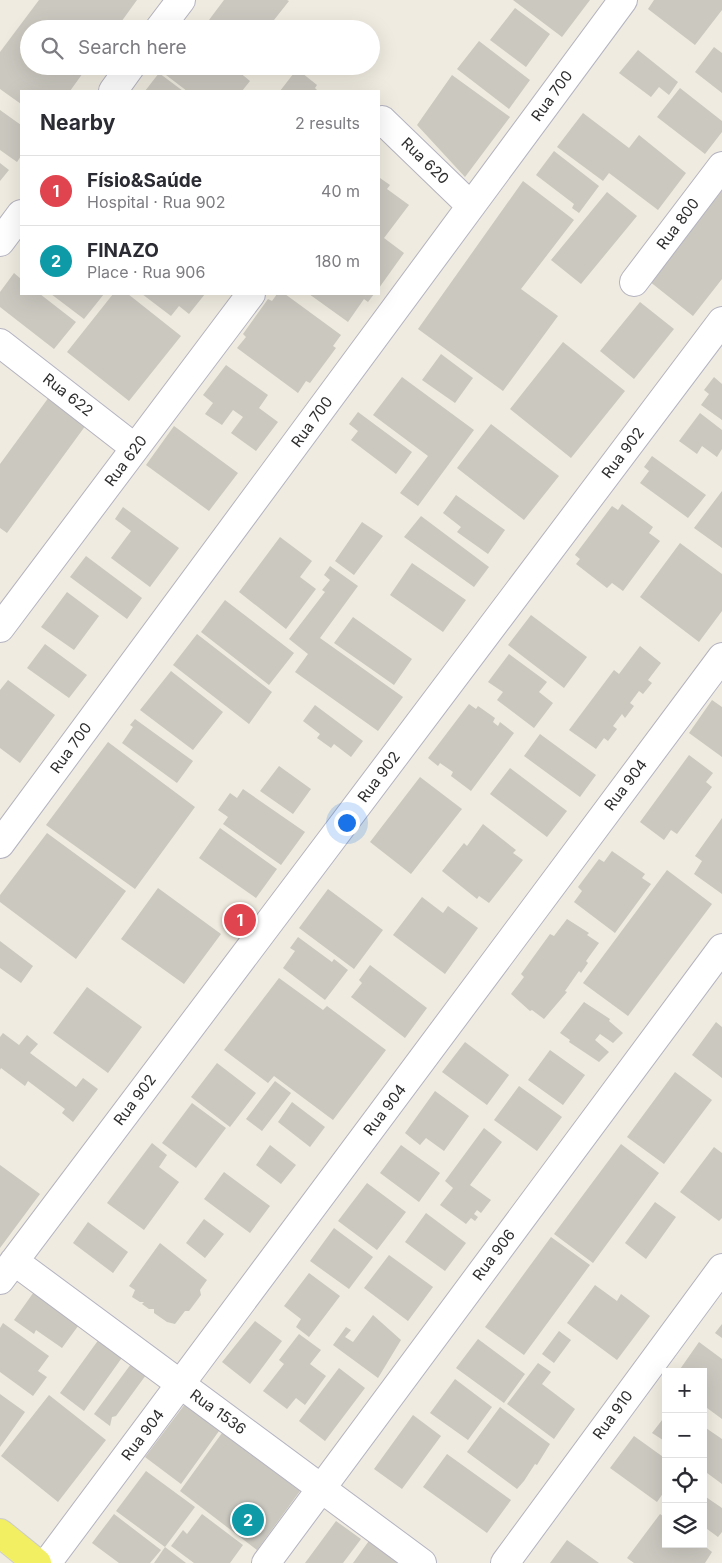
<!DOCTYPE html>
<meta charset="utf-8">
<style>
body{margin:0;font-family:Inter,sans-serif;background:#f7f7f7;color:#2b2b33}
.controls{position:absolute;right:15px;bottom:15px;display:grid;overflow:hidden;border-radius:0px;box-shadow:0 5px 20px #0002}
.controls button{width:45px;height:45px;display:grid;place-items:center;padding:0;border:0;border-bottom:1px solid #e1e1e2;background:#fff;color:#2b2b33;font:25px sans-serif}
.you{position:absolute;left:346px;top:822px;width:18px;height:18px;margin:-12px;border:4px solid #fff;border-radius:50%;background:#1a73e8;box-shadow:0 0 0 8px #1a73e833}
.badge{display:grid;place-items:center;width:32px;height:32px;border-radius:50%;background:#4741fb;color:#fff;font-size:16px;font-weight:700}
.pin{position:absolute;translate:-50% -50%;border:2px solid #fff;box-shadow:0 1px 5px #0006}
.list{margin:0;padding:0;list-style:none}
h2{display:flex;justify-content:space-between;align-items:center;height:65px;margin:0;padding:0 20px;font-size:21px}
h2 small{font-size:16px;font-weight:400;color:#7c7c81}
.list li{display:grid;grid-template-columns:32px 1fr auto;gap:15px;align-items:center;box-sizing:border-box;height:70px;padding:0 20px;border-top:1px solid #e1e1e2}
.list b{display:block;font-size:19px;white-space:nowrap}
.list p{margin:0;font-size:16px;white-space:nowrap;color:#7c7c81}
.list em{font-size:16px;font-style:normal;color:#7c7c81}
.icon{flex:none;width:28px;height:28px;fill:none;stroke:currentColor;stroke-width:2;stroke-linecap:round;stroke-linejoin:round}
.map{position:relative;flex:none;width:722px;height:1563px;overflow:hidden}
.search{position:absolute;background:#fff;box-shadow:0 5px 20px #0002;left:20px;top:20px;width:360px;height:55px;display:flex;align-items:center;gap:12px;box-sizing:border-box;padding:0 18px;border-radius:28px;color:#7c7c81;font-size:19px}
.panel{position:absolute;background:#fff;box-shadow:0 5px 20px #0002;left:20px;top:90px;width:360px;height:205px;border-radius:0px}
.map>svg:first-child{display:block}
</style>
<div class="map">
<svg width="722" height="1563" viewBox="0 0 722 1563">
<rect width="100%" height="100%" fill="#efebe0"/>
<path fill="#cac8bf" d="M 39,0 L 137,0 L 116,29 L 29,29 L 29,66 L 88,66 L 70,91 L 21,91 L 21,104 L 0,89 L 0,52 Z
M 224,0 L 287,0 L 289,1 L 274,20 L 278,23 L 273,29 L 212,29 L 206,24 Z
M 513,0 L 590,0 L 562,37 Z
M 654,0 L 722,0 L 722,10 L 695,45 L 648,9 Z
M 515,8 L 550,34 L 526,67 L 490,40 Z
M 479,41 L 530,80 L 509,109 L 457,69 Z
M 714,47 L 722,53 L 722,93 L 695,72 Z
M 638,50 L 678,82 L 669,95 L 659,87 L 651,97 L 619,73 Z
M 167,66 L 232,66 L 250,81 L 242,91 L 187,91 L 162,72 Z
M 297,69 L 317,85 L 315,88 L 318,91 L 280,91 Z
M 159,73 L 183,91 L 145,91 Z
M 452,75 L 510,117 L 465,177 L 417,125 Z
M 680,88 L 722,121 L 722,132 L 705,154 L 657,117 Z
M 0,110 L 21,125 L 21,156 L 17,162 L 0,150 Z
M 583,113 L 629,148 L 639,135 L 686,173 L 658,210 L 609,173 L 603,181 L 557,147 Z
M 554,151 L 599,186 L 579,213 L 572,208 L 574,204 L 536,175 Z
M 0,163 L 9,170 L 0,181 Z
M 380,178 L 390,185 L 387,189 L 409,205 L 384,238 L 404,253 L 379,288 Z
M 523,181 L 574,220 L 521,289 L 558,316 L 503,391 L 418,329 Z
M 722,190 L 722,279 L 693,316 L 649,281 Z
M 607,192 L 637,216 L 581,284 L 551,260 Z
M 14,273 L 21,279 L 21,294 L 40,294 L 76,322 L 54,349 L 0,307 L 0,292 Z
M 51,294 L 104,294 L 84,319 Z
M 113,294 L 128,294 L 181,336 L 129,401 L 67,352 Z
M 142,294 L 205,294 L 189,314 L 179,306 L 171,316 Z
M 277,294 L 285,294 L 341,335 L 333,346 L 336,348 L 310,383 L 306,381 L 298,393 L 237,348 L 246,337 L 243,334 L 268,299 L 272,301 Z
M 309,294 L 374,294 L 368,302 L 364,299 L 348,322 Z
M 640,302 L 674,329 L 634,379 L 600,351 Z
M 563,342 L 625,391 L 571,458 L 510,409 Z
M 441,354 L 473,378 L 455,403 L 422,380 Z
M 226,365 L 268,395 L 259,408 L 278,422 L 256,451 L 231,433 L 243,417 L 233,410 L 222,425 L 205,414 L 213,403 L 203,395 Z
M 402,377 L 474,430 L 418,506 L 400,493 L 428,456 L 373,415 Z
M 714,377 L 722,384 L 722,420 L 701,405 L 709,394 L 704,390 Z
M 49,397 L 86,425 L 7,533 L 0,528 L 0,464 Z
M 358,412 L 412,452 L 396,474 L 351,440 L 358,431 L 349,424 Z
M 700,413 L 722,430 L 722,449 L 717,457 L 702,446 L 697,454 L 679,441 Z
M 491,424 L 559,476 L 524,520 L 457,468 Z
M 174,426 L 238,473 L 209,511 L 146,465 Z
M 652,456 L 706,495 L 688,518 L 640,483 L 649,471 L 644,467 Z
M 722,491 L 722,548 L 694,528 Z
M 456,495 L 505,530 L 488,554 L 457,532 L 461,527 L 443,513 Z
M 622,504 L 653,527 L 649,533 L 660,541 L 623,591 L 612,583 L 607,588 L 576,564 L 580,559 L 575,555 L 612,506 L 618,510 Z
M 123,507 L 179,548 L 150,587 L 111,558 L 131,531 L 115,519 Z
M 421,516 L 489,567 L 474,587 L 404,537 Z
M 362,522 L 383,536 L 354,575 L 335,561 Z
M 280,537 L 312,561 L 300,577 L 316,589 L 286,629 L 239,592 Z
M 680,543 L 722,574 L 722,611 L 699,642 L 640,597 Z
M 86,556 L 142,598 L 127,619 L 70,577 Z
M 412,563 L 466,600 L 443,632 L 390,595 Z
M 330,566 L 358,586 L 320,638 L 403,697 L 378,731 L 295,672 L 308,654 L 289,639 L 325,592 L 322,590 L 330,580 L 324,575 Z
M 67,592 L 99,616 L 74,650 L 41,627 Z
M 225,600 L 294,653 L 269,685 L 201,632 Z
M 531,615 L 587,657 L 564,688 L 508,645 Z
M 353,617 L 412,659 L 394,685 L 334,643 Z
M 197,634 L 272,692 L 249,724 L 173,665 Z
M 45,644 L 87,675 L 69,698 L 27,668 Z
M 640,646 L 661,663 L 648,680 L 652,683 L 643,694 L 639,691 L 630,703 L 634,706 L 625,718 L 622,714 L 613,726 L 617,729 L 608,741 L 604,738 L 596,749 L 569,730 L 614,670 L 619,674 Z
M 509,654 L 547,682 L 539,692 L 553,703 L 534,728 L 497,700 L 503,692 L 488,682 Z
M 171,671 L 223,712 L 193,750 L 140,710 Z
M 8,680 L 55,715 L 20,763 L 0,748 L 0,690 Z
M 712,700 L 722,707 L 722,757 L 689,733 Z
M 469,704 L 476,709 L 478,706 L 495,718 L 493,722 L 498,726 L 500,722 L 514,733 L 471,791 L 451,776 L 453,772 L 440,763 L 438,766 L 428,758 Z
M 315,705 L 363,741 L 351,757 L 334,744 L 331,748 L 317,738 L 320,734 L 303,721 Z
M 135,719 L 193,761 L 177,783 L 122,743 L 133,727 L 130,725 Z
M 540,734 L 596,775 L 580,797 L 524,756 Z
M 108,742 L 195,807 L 135,889 L 46,825 Z
M 689,755 L 713,773 L 706,782 L 712,787 L 677,834 L 671,830 L 664,840 L 640,822 Z
M 279,766 L 311,789 L 293,814 L 260,791 Z
M 510,768 L 567,811 L 547,837 L 490,794 Z
M 420,777 L 462,809 L 411,874 L 370,842 Z
M 243,789 L 305,832 L 281,865 L 223,824 L 228,817 L 218,810 L 230,793 L 237,798 Z
M 722,818 L 722,894 L 694,874 L 702,861 L 695,856 Z
M 483,824 L 516,850 L 513,853 L 523,860 L 489,903 L 479,896 L 477,899 L 442,871 L 464,843 L 467,846 Z
M 220,828 L 277,869 L 256,898 L 199,858 Z
M 47,833 L 126,891 L 76,959 L 0,902 L 0,895 Z
M 612,851 L 645,874 L 642,878 L 651,884 L 615,933 L 574,902 L 582,891 L 578,887 L 599,859 L 604,862 Z
M 667,870 L 712,904 L 628,1016 L 583,983 Z
M 158,888 L 221,934 L 184,984 L 121,939 Z
M 328,889 L 383,930 L 354,969 L 299,928 Z
M 422,897 L 443,913 L 448,906 L 478,928 L 445,974 L 393,935 Z
M 567,919 L 589,933 L 587,935 L 599,943 L 586,961 L 588,963 L 581,973 L 579,971 L 565,991 L 567,992 L 544,1019 L 532,1010 L 530,1011 L 511,994 L 524,977 L 521,974 L 550,934 L 554,936 Z
M 298,937 L 332,962 L 334,959 L 348,970 L 325,1000 L 283,968 L 295,951 L 290,948 Z
M 0,941 L 33,966 L 21,983 L 0,968 Z
M 370,965 L 427,1008 L 405,1038 L 351,997 L 362,983 L 359,980 Z
M 279,978 L 323,1010 L 327,1006 L 386,1050 L 333,1120 L 274,1076 L 268,1083 L 224,1050 Z
M 87,987 L 142,1027 L 108,1073 L 53,1033 Z
M 584,1002 L 610,1019 L 609,1021 L 623,1033 L 613,1043 L 600,1034 L 595,1040 L 609,1052 L 599,1062 L 569,1042 L 570,1040 L 560,1033 Z
M 716,1022 L 722,1027 L 722,1078 L 692,1055 Z
M 3,1033 L 19,1045 L 27,1035 L 38,1044 L 30,1053 L 76,1087 L 83,1078 L 98,1089 L 73,1122 L 62,1113 L 65,1109 L 28,1081 L 25,1086 L 1,1068 L 0,1070 L 0,1037 Z
M 465,1042 L 509,1075 L 487,1105 L 442,1072 Z
M 550,1050 L 585,1075 L 563,1105 L 528,1080 Z
M 217,1063 L 256,1093 L 230,1127 L 191,1097 Z
M 675,1072 L 712,1100 L 664,1164 L 627,1137 Z
M 275,1081 L 291,1093 L 262,1131 L 246,1119 Z
M 519,1086 L 562,1117 L 537,1151 L 494,1120 Z
M 435,1091 L 469,1116 L 444,1151 L 426,1138 L 420,1145 L 405,1133 Z
M 292,1102 L 325,1127 L 310,1147 L 278,1122 Z
M 192,1103 L 226,1128 L 196,1168 L 162,1143 Z
M 484,1128 L 502,1142 L 470,1185 L 491,1200 L 481,1213 L 477,1210 L 474,1214 L 478,1217 L 475,1221 L 471,1218 L 466,1224 L 440,1205 L 453,1188 L 445,1181 Z
M 152,1143 L 167,1155 L 159,1167 L 179,1182 L 144,1230 L 107,1203 Z
M 621,1144 L 659,1173 L 593,1263 L 554,1234 Z
M 270,1145 L 296,1165 L 281,1184 L 256,1165 Z
M 401,1145 L 440,1173 L 419,1202 L 380,1173 Z
M 714,1147 L 722,1153 L 722,1218 L 719,1221 L 680,1192 Z
M 0,1165 L 40,1194 L 0,1248 Z
M 224,1172 L 270,1206 L 250,1233 L 204,1199 Z
M 367,1183 L 406,1212 L 377,1250 L 338,1221 Z
M 655,1202 L 676,1217 L 646,1259 L 625,1243 Z
M 426,1213 L 466,1243 L 445,1271 L 405,1242 Z
M 204,1219 L 224,1234 L 205,1258 L 186,1243 Z
M 88,1222 L 128,1252 L 113,1273 L 73,1243 Z
M 334,1228 L 373,1257 L 349,1289 L 310,1261 Z
M 551,1237 L 590,1265 L 524,1355 L 485,1327 Z
M 160,1243 L 207,1280 L 200,1290 L 201,1295 L 189,1311 L 185,1311 L 175,1324 L 167,1322 L 154,1313 L 154,1309 L 149,1309 L 142,1304 L 144,1302 L 140,1302 L 132,1297 L 135,1290 L 129,1286 Z
M 389,1255 L 433,1287 L 408,1321 L 364,1288 Z
M 309,1273 L 340,1296 L 309,1337 L 296,1327 L 301,1319 L 284,1306 Z
M 595,1285 L 617,1301 L 621,1294 L 650,1316 L 617,1360 L 567,1323 Z
M 36,1289 L 81,1322 L 62,1348 L 36,1330 L 34,1334 L 14,1320 Z
M 373,1315 L 401,1340 L 378,1378 L 333,1345 L 346,1327 L 351,1330 L 345,1337 L 353,1342 Z
M 255,1321 L 282,1341 L 250,1384 L 222,1362 Z
M 3,1323 L 49,1356 L 38,1371 L 47,1377 L 33,1396 L 0,1372 L 0,1328 Z
M 722,1324 L 722,1338 L 715,1333 Z
M 559,1331 L 571,1340 L 554,1363 L 542,1354 Z
M 299,1334 L 321,1350 L 310,1364 L 326,1376 L 305,1405 L 296,1398 L 287,1409 L 263,1391 L 284,1364 L 279,1360 Z
M 102,1335 L 126,1352 L 84,1411 L 60,1393 Z
M 478,1339 L 525,1374 L 504,1403 L 456,1368 Z
M 699,1342 L 722,1359 L 722,1419 L 703,1405 L 703,1372 L 678,1372 Z
M 538,1363 L 551,1372 L 542,1384 L 575,1409 L 554,1439 L 507,1404 Z
M 131,1364 L 146,1375 L 116,1416 L 112,1417 L 110,1426 L 94,1414 Z
M 339,1368 L 365,1388 L 325,1441 L 299,1421 Z
M 455,1379 L 492,1407 L 468,1440 L 430,1413 Z
M 0,1394 L 25,1412 L 0,1447 Z
M 49,1395 L 106,1440 L 58,1502 L 1,1456 Z
M 185,1404 L 219,1431 L 181,1484 L 145,1457 Z
M 500,1407 L 550,1444 L 537,1465 L 535,1464 L 524,1481 L 517,1489 L 467,1452 Z
M 413,1415 L 441,1436 L 402,1489 L 374,1469 Z
M 666,1415 L 666,1442 L 652,1433 Z
M 703,1426 L 722,1439 L 722,1484 L 703,1470 Z
M 222,1433 L 300,1491 L 257,1550 L 180,1491 Z
M 634,1436 L 666,1459 L 666,1489 L 657,1502 L 610,1468 Z
M 447,1454 L 511,1500 L 487,1533 L 423,1487 Z
M 146,1471 L 195,1507 L 165,1547 L 116,1511 Z
M 703,1495 L 722,1508 L 722,1532 L 718,1537 L 703,1526 Z
M 114,1514 L 161,1550 L 150,1563 L 119,1563 L 92,1543 Z
M 202,1514 L 243,1545 L 230,1563 L 194,1563 L 171,1546 L 183,1530 L 187,1534 Z
M 660,1514 L 666,1518 L 666,1544 L 702,1544 L 712,1552 L 705,1563 L 634,1563 L 627,1558 Z
M 336,1521 L 361,1539 L 343,1563 L 305,1563 Z
M 371,1538 L 406,1563 L 353,1563 Z
M 567,1540 L 599,1563 L 550,1563 Z
M 165,1547 L 186,1563 L 154,1563 Z"/>
<g fill="none" stroke-linecap="round" stroke-linejoin="round">
<defs>
<path id="street" d="M 159,29 L 181,0
M 113,91 L 131,66
M 379,124 L 382,120 L 471,206
M 0,242 L 21,214
M 634,282 L 722,166
M 0,343 L 135,448
M 0,628 L 251,294
M 0,844 L 623,0
M 14,1261 L 422,1563
M 0,1280 L 722,321
M 47,1563 L 722,657
M 266,1563 L 722,948
M 505,1563 L 722,1268"/>
<path id="primary" d="M 0,1533 L 37,1563"/>
</defs>
<use href="#street" stroke="#b4b3c0" stroke-width="30"/>
<use href="#primary" stroke="#cdcdcd" stroke-width="30"/>
<use href="#street" stroke="#fff" stroke-width="28"/>
<use href="#primary" stroke="#f2f062" stroke-width="28"/>
</g>
<g text-anchor="middle" stroke-width="4" stroke-linejoin="round" paint-order="stroke">
<g font-size="15" fill="#2d2d2d" stroke="#fff">
<text transform="translate(552 96) rotate(-54)" y="5">Rua 700</text>
<text transform="translate(425 161) rotate(44)" y="5">Rua 620</text>
<text transform="translate(678 224) rotate(-53)" y="5">Rua 800</text>
<text transform="translate(68 395) rotate(38)" y="5">Rua 622</text>
<text transform="translate(312 422) rotate(-54)" y="5">Rua 700</text>
<text transform="translate(623 453) rotate(-53)" y="5">Rua 902</text>
<text transform="translate(126 461) rotate(-53)" y="5">Rua 620</text>
<text transform="translate(71 748) rotate(-54)" y="5">Rua 700</text>
<text transform="translate(379 777) rotate(-53)" y="5">Rua 902</text>
<text transform="translate(626 785) rotate(-53)" y="5">Rua 904</text>
<text transform="translate(135 1100) rotate(-53)" y="5">Rua 902</text>
<text transform="translate(385 1110) rotate(-53)" y="5">Rua 904</text>
<text transform="translate(494 1255) rotate(-53)" y="5">Rua 906</text>
<text transform="translate(218 1412) rotate(36)" y="5">Rua 1536</text>
<text transform="translate(613 1415) rotate(-54)" y="5">Rua 910</text>
<text transform="translate(143 1435) rotate(-53)" y="5">Rua 904</text>
</g>
</g>
</svg>
<div class="controls">
<button>+</button>
<button>−</button>
<button><svg class="icon" aria-label="locate" viewBox="0 0 24 24"><circle cx="12" cy="12" r="6"/><path d="M12 2v4M12 18v4M2 12h4M18 12h4"/></svg></button>
<button><svg class="icon" aria-label="layers" viewBox="0 0 24 24"><path d="M12 4l9 5-9 5-9-5zM3 14l9 5 9-5"/></svg></button>
</div>
<div class="you"></div>
<div class="pin badge" style="left:240px;top:920px;background:#e0444e">1</div>
<div class="pin badge" style="left:248px;top:1520px;background:#0f9aa8">2</div>
<div class="search"><svg class="icon" aria-label="search" viewBox="0 0 24 24"><circle cx="10" cy="10" r="6"/><path d="M15 15l6 6"/></svg>Search here</div>
<section class="panel">
<h2>Nearby<small>2 results</small></h2>
<ul class="list">
<li><span class="badge" style="background:#e0444e">1</span><div><b>Físio&amp;Saúde</b><p>Hospital · Rua 902</p></div><em>40 m</em></li>
<li><span class="badge" style="background:#0f9aa8">2</span><div><b>FINAZO</b><p>Place · Rua 906</p></div><em>180 m</em></li>
</ul>
</section>
</div>
